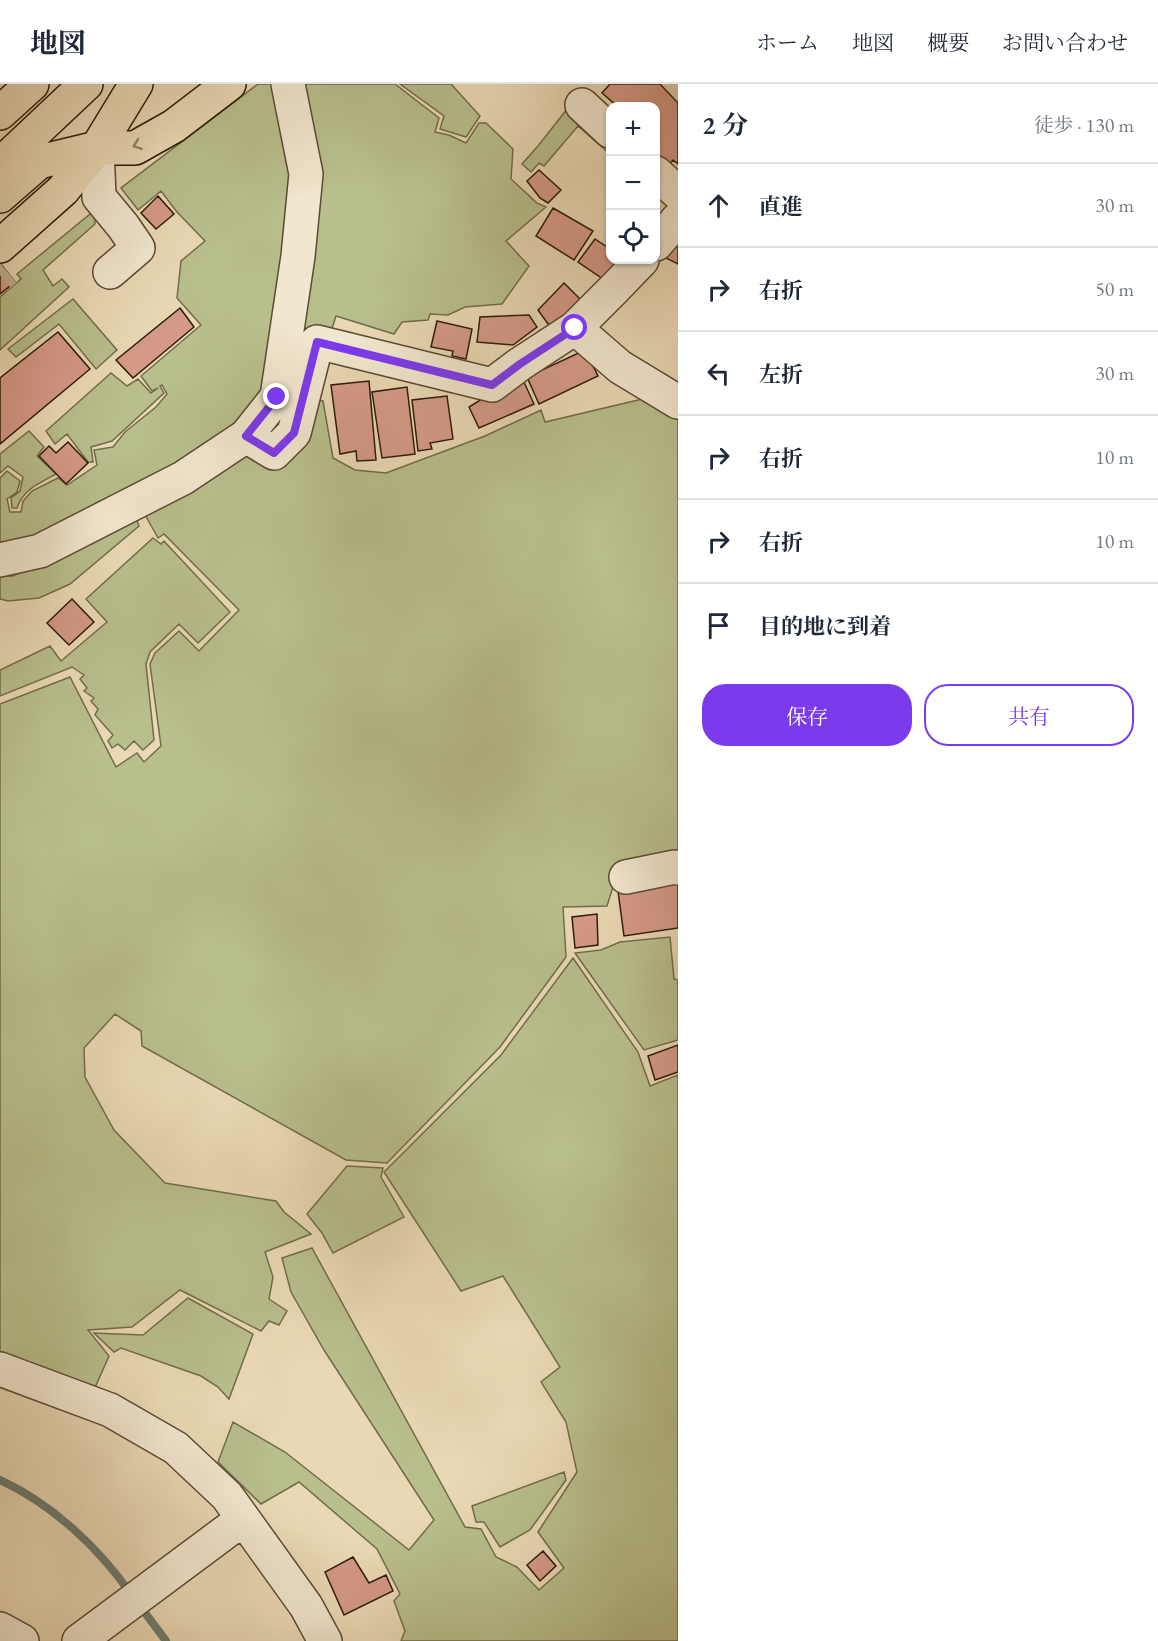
<!DOCTYPE html>
<html lang="ja">
<meta charset="utf-8">
<style>
body{margin:0;font-family:"EB Garamond","Noto Serif JP",serif;background:#f2f2f3;color:#1f2937}
.controls{position:absolute;right:18px;top:18px;display:grid;overflow:hidden;border-radius:12px;box-shadow:0 2px 4px #0004}
.controls button{width:54px;height:54px;display:grid;place-items:center;padding:0;border:0;border-bottom:2px solid #e0e1e3;background:#fff;color:#1f2937;font:30px sans-serif}
.stop{position:absolute;width:18px;height:18px;margin:-14px;border:4px solid #7c3aed;border-radius:50%;background:#fff}
.stop.end{background:#7c3aed;border-color:#fff;box-shadow:0 2px 6px #0008}
.list{margin:0;padding:0;list-style:none}
h2{display:flex;justify-content:space-between;align-items:center;height:78px;margin:0;padding:0 24px;font-size:26px}
h2 small{font-size:20px;font-weight:400;color:#747a83}
.list li{display:grid;grid-template-columns:39px 1fr auto;gap:18px;align-items:center;box-sizing:border-box;height:84px;padding:0 24px;border-top:2px solid #e0e1e3}
.list b{display:block;font-size:22px;white-space:nowrap}
.list em{font-size:20px;font-style:normal;color:#747a83}
.actions{display:flex;gap:12px;padding:18px 24px}
.actions a{flex:1;padding:14px 0;border:2px solid #7c3aed;border-radius:24px;text-align:center;font-size:21px;color:#7c3aed}
.actions .main{background:#7c3aed;color:#fff}
.icon{flex:none;width:33px;height:33px;fill:none;stroke:currentColor;stroke-width:2;stroke-linecap:round;stroke-linejoin:round}
.map{position:relative;flex:none;width:678px;height:1557px;overflow:hidden}
header{display:flex;align-items:center;gap:36px;box-sizing:border-box;height:84px;padding:0 30px;background:#fff;border-bottom:2px solid #e0e1e3}
header strong{font-size:28px}
nav{display:flex;gap:33px;margin-inline-start:auto;font-size:21px}
main{display:flex}
aside{flex:1;background:#fff}
.map>svg:first-child{display:block}
</style>
<header>
<strong>地図</strong>
<nav><a>ホーム</a><a>地図</a><a>概要</a><a>お問い合わせ</a></nav>
</header>
<main>
<div class="map">
<svg width="678" height="1557" viewBox="0 0 678 1557">
<rect width="100%" height="100%" fill="#e9d8b4"/>
<filter id="stains"><feTurbulence type="fractalNoise" baseFrequency=".00333" numOctaves="4"/><feColorMatrix values="0 0 0 0 .2 0 0 0 0 .09 0 0 0 0 .02 0 0 0 .5 -.17"/></filter>
<radialGradient id="worn" r=".72"><stop offset=".6" stop-color="#630" stop-opacity="0"/><stop offset="1" stop-color="#630" stop-opacity=".3"/></radialGradient>
<path fill="#b8be8c" stroke="#726c4a" stroke-width="1.5" d="M 258,0 L 278,0 L 294,100 L 260,318 L 237,339 L 178,381 L 31,454 L 0,462 L 0,394 L 7,387 L 20,397 L 17,408 L 7,415 L 10,428 L 21,428 L 23,417 L 32,407 L 58,394 L 67,401 L 97,381 L 94,366 L 113,363 L 125,348 L 156,323 L 167,310 L 162,301 L 160,302 L 164,309 L 112,357 L 91,363 L 93,378 L 88,378 L 67,350 L 55,360 L 46,347 L 111,289 L 127,302 L 138,295 L 151,309 L 158,304 L 152,307 L 141,292 L 201,241 L 177,214 L 181,177 L 205,157 L 177,128 L 161,107 L 138,126 L 121,104 Z
M 300,0 L 395,0 L 439,34 L 435,48 L 449,51 L 466,59 L 479,39 L 486,39 L 513,65 L 511,95 L 537,119 L 546,123 L 506,157 L 529,182 L 502,220 L 465,223 L 448,231 L 430,230 L 428,236 L 402,238 L 394,250 L 336,232 L 329,254 L 292,258 Z
M 400,0 L 451,0 L 480,32 L 466,53 L 440,45 L 444,32 Z
M 571,20 L 610,54 L 610,70 L 578,42 L 544,82 L 539,79 L 531,88 L 522,80 L 538,62 Z
M 90,130 L 95,131 L 95,140 L 43,186 L 53,202 L 62,195 L 69,203 L 0,266 L 0,213 L 21,195 L 17,190 Z
M 73,215 L 117,266 L 96,285 L 59,240 L 16,273 L 8,265 Z
M 678,305 L 678,778 L 617,790 L 607,822 L 563,823 L 566,873 L 500,963 L 387,1079 L 346,1076 L 142,962 L 141,947 L 115,930 L 84,964 L 85,993 L 114,1046 L 165,1099 L 276,1117 L 284,1128 L 311,1150 L 265,1168 L 273,1193 L 269,1215 L 287,1227 L 279,1241 L 269,1237 L 261,1247 L 180,1206 L 132,1243 L 88,1246 L 109,1272 L 93,1308 L 0,1274 L 0,620 L 70,593 L 116,683 L 137,669 L 144,678 L 161,662 L 150,580 L 155,569 L 179,547 L 199,567 L 239,526 L 164,450 L 158,454 L 143,427 L 246,366 L 283,378 L 310,315 L 323,317 L 333,374 L 355,386 L 386,389 L 485,352 L 541,326 L 545,338 L 672,308 Z
M 29,347 L 44,363 L 37,372 L 56,390 C 40,399 23,405 17,424 L 12,424 L 11,414 L 20,407 L 23,393 L 8,382 L 0,389 L 0,370 Z
M 135,431 L 139,442 L 70,500 L 39,514 L 8,517 L 0,515 L 0,492 L 13,492 Z
M 153,454 L 161,460 L 164,457 L 230,528 L 198,559 L 179,540 L 150,568 L 146,580 L 154,656 L 143,666 L 134,657 L 125,666 L 118,660 L 112,664 L 108,657 L 113,651 L 95,631 L 98,625 L 91,617 L 94,614 L 84,607 L 87,604 L 80,595 L 84,591 L 72,583 L 0,612 L 0,586 L 50,562 L 61,577 L 107,538 L 86,515 Z
M 670,853 L 674,895 L 678,896 L 678,956 L 644,966 L 575,869 L 601,866 L 620,858 Z
M 573,874 L 638,968 L 650,1002 L 678,991 L 678,1557 L 401,1557 L 405,1547 L 394,1517 L 400,1510 L 377,1465 L 299,1398 L 261,1420 L 218,1378 L 233,1338 L 285,1368 L 409,1466 L 434,1436 L 324,1266 L 291,1208 L 282,1174 L 312,1164 L 465,1443 L 481,1445 L 496,1473 L 517,1483 L 539,1506 L 564,1484 L 538,1448 L 577,1388 L 566,1338 L 541,1298 L 560,1283 L 503,1192 L 461,1207 L 384,1088 L 501,971 Z
M 347,1082 L 383,1084 L 381,1093 L 404,1133 L 333,1169 L 322,1149 L 307,1130 Z
M 188,1214 L 253,1250 L 229,1315 L 218,1303 L 201,1292 L 121,1264 L 114,1268 L 94,1249 L 143,1251 Z
M 564,1388 L 566,1396 L 530,1446 L 500,1463 L 484,1438 L 476,1438 L 472,1422 Z"/>
<g fill="none" stroke-linecap="round" stroke-linejoin="round">
<path stroke="#6d7a6f" stroke-width="8" d="M 0,1396 C 52,1420 98,1463 131,1510
M 140,1522 L 166,1557"/>
</g>
<path fill="#d59987" stroke="#2c1b09" stroke-width="1.5" d="M 610,0 L 660,0 L 678,19 L 678,80 L 673,76 L 668,82 L 656,70 L 656,22 L 617,22 L 602,9 Z
M 539,86 L 561,106 L 548,119 L 540,114 L 527,97 Z
M 158,112 L 174,130 L 156,145 L 141,129 Z
M 553,124 L 593,147 L 574,176 L 536,152 Z
M 678,147 L 678,180 L 662,172 Z
M 595,155 L 610,165 L 610,176 L 626,176 L 609,199 L 578,178 Z
M 0,179 L 15,198 L 0,210 Z
M 564,199 L 581,216 L 551,244 L 538,226 Z
M 180,224 L 194,243 L 133,294 L 116,276 Z
M 529,231 L 537,243 L 513,261 L 477,258 L 480,233 Z
M 437,237 L 472,245 L 466,275 L 452,272 L 453,267 L 431,263 Z
M 58,248 L 90,285 L 0,360 L 0,294 Z
M 585,266 L 598,292 L 539,320 L 527,293 Z
M 523,296 L 534,320 L 479,344 L 469,323 L 490,310 Z
M 369,297 L 376,376 L 357,377 L 356,367 L 340,370 L 331,301 Z
M 407,303 L 415,370 L 382,374 L 372,308 Z
M 447,312 L 453,355 L 430,359 L 432,365 L 418,367 L 412,316 Z
M 68,358 L 88,379 L 66,400 L 39,372 L 49,362 L 56,369 Z
M 72,515 L 94,538 L 69,561 L 47,539 Z
M 678,793 L 678,844 L 624,852 L 618,807 L 644,805 Z
M 597,830 L 598,861 L 575,864 L 572,833 Z
M 678,961 L 678,988 L 655,996 L 648,972 Z
M 543,1467 L 556,1482 L 540,1497 L 527,1481 Z
M 353,1473 L 369,1499 L 386,1491 L 393,1507 L 344,1531 L 325,1488 Z"/>
<g fill="none" stroke-linecap="round" stroke-linejoin="round">
<path stroke="#c3b292" stroke-width="33" stroke-dasharray="33 16" stroke-linecap="butt" d="M 0,191 L 6,186"/>
<defs>
<path id="minor" d="M 582,21 L 610,47
M 97,64 L 99,113 L 123,142 L 138,164 L 110,188
M 656,89 L 678,109
M 656,160 L 678,135
M 575,244 L 620,283 L 678,318
M 246,352 L 274,369 L 294,349 L 317,258 L 492,301 L 520,280 L 575,244 L 614,205 L 642,176
M 0,476 L 40,467 L 183,394 L 246,352 L 277,313 L 298,172 L 306,90 L 288,0
M 626,793 L 675,783 L 678,784
M 0,1285 L 110,1326 L 176,1364 L 227,1412 L 306,1522 L 325,1557
M 0,1545 L 22,1557
M 79,1557 L 243,1435"/>
<path id="highway" d="M 0,29 L 32,0
M 0,81 L 86,0
M 0,112 L 39,78 L 97,64 L 135,64 L 174,42 L 229,0
M 0,162 L 63,106 L 97,64 L 136,0"/>
</defs>
<use href="#minor" stroke="#5b4a34" stroke-width="36"/>
<use href="#highway" stroke="#2c1b09" stroke-width="36"/>
<use href="#minor" stroke="#f1e6ce" stroke-width="33"/>
<use href="#highway" stroke="#e9d8b4" stroke-width="33"/>
</g>
<defs><path id="oneway-chevron" d="M-2-3.5L2.5 0L-2 3.5" fill="none" stroke-width="1.6" stroke-linecap="round" stroke-linejoin="round" transform="scale(1.5)"/></defs>
<use stroke="#948367" href="#oneway-chevron" transform="translate(137 61) rotate(161)"/>
<g fill="none" stroke-linecap="round" stroke-linejoin="round">
<path stroke="#7c3aed" stroke-width="8" d="M 277,313 L 246,352 L 274,369 L 294,349 L 317,258 L 492,301 L 520,280 L 575,244"/>
</g>
<rect width="100%" height="100%" filter="url(#stains)"/>
<rect width="100%" height="100%" fill="url(#worn)"/>
</svg>
<div class="controls">
<button>+</button>
<button>−</button>
<button><svg class="icon" aria-label="locate" viewBox="0 0 24 24"><circle cx="12" cy="12" r="6"/><path d="M12 2v4M12 18v4M2 12h4M18 12h4"/></svg></button>
</div>
<div class="stop" style="left:575px;top:244px"></div>
<div class="stop end" style="left:277px;top:313px"></div>
</div>
<aside>
<h2>2 分<small>徒歩 · 130 m</small></h2>
<ul class="list">
<li><svg class="icon" aria-label="ahead" viewBox="0 0 24 24"><path d="M12 20V5M6 11l6-6 6 6"/></svg><div><b>直進</b></div><em>30 m</em></li>
<li><svg class="icon" aria-label="right" viewBox="0 0 24 24"><path d="M7 20v-9h11M14 6l5 5-5 5"/></svg><div><b>右折</b></div><em>50 m</em></li>
<li><svg class="icon" aria-label="left" viewBox="0 0 24 24"><path d="M17 20v-9H6M10 6l-5 5 5 5"/></svg><div><b>左折</b></div><em>30 m</em></li>
<li><svg class="icon" aria-label="right" viewBox="0 0 24 24"><path d="M7 20v-9h11M14 6l5 5-5 5"/></svg><div><b>右折</b></div><em>10 m</em></li>
<li><svg class="icon" aria-label="right" viewBox="0 0 24 24"><path d="M7 20v-9h11M14 6l5 5-5 5"/></svg><div><b>右折</b></div><em>10 m</em></li>
<li><svg class="icon" aria-label="arrive" viewBox="0 0 24 24"><path d="M6 21V4h12l-3 4 3 4H6"/></svg><div><b>目的地に到着</b></div></li>
</ul>
<div class="actions"><a class="main">保存</a><a>共有</a></div>
</aside>
</main>
